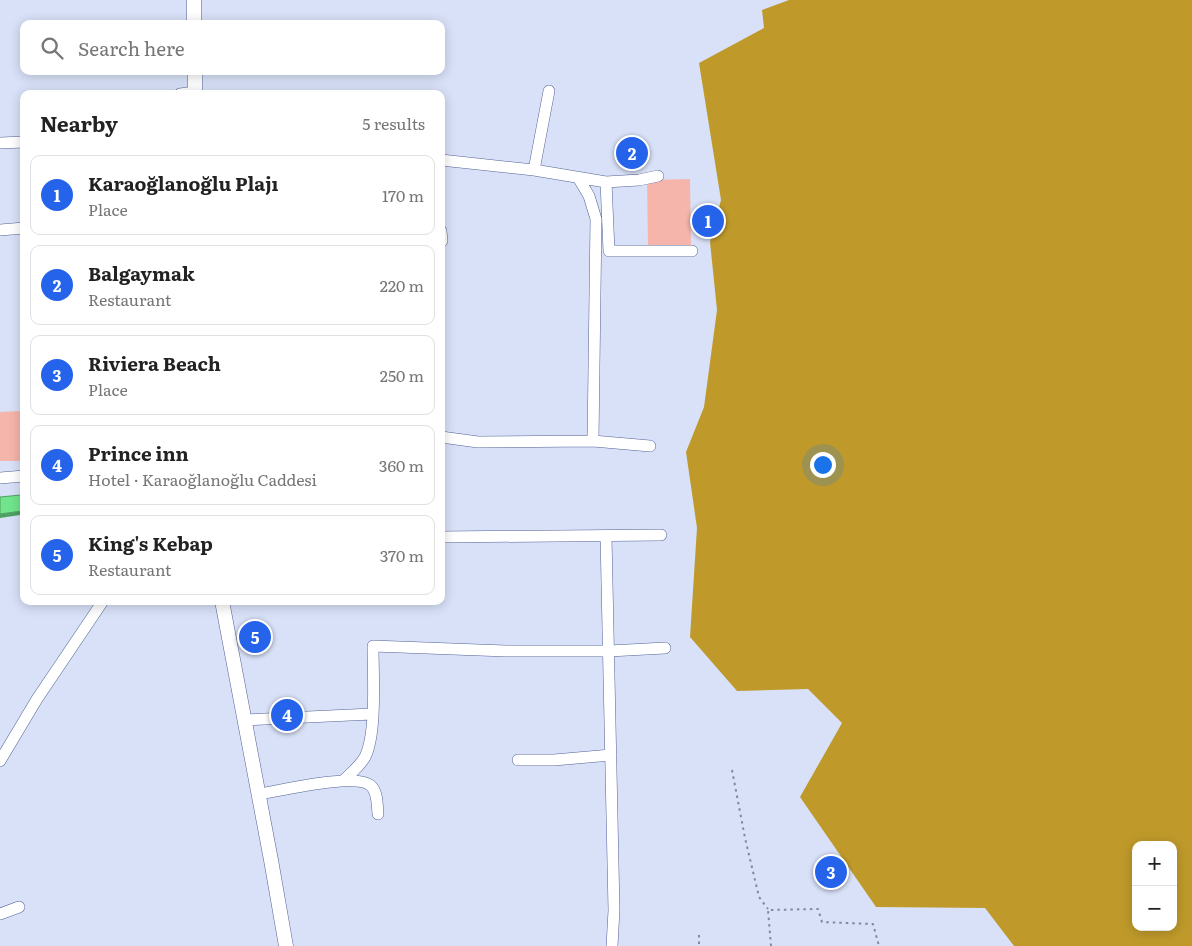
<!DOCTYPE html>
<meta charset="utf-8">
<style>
body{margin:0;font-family:Literata,serif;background:#f6f6f6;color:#222}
.controls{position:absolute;right:15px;bottom:15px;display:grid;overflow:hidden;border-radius:10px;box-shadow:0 2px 12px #0003}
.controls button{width:45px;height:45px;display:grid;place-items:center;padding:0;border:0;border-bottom:1px solid #e0e0e0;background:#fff;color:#222;font:25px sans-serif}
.you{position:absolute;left:822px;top:464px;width:18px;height:18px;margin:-12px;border:4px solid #fff;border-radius:50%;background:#1a73e8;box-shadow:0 0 0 8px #1a73e833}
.badge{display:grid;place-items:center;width:32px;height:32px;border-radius:50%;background:#2563eb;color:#fff;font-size:16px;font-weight:700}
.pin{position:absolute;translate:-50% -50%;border:2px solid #fff;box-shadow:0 1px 5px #0006}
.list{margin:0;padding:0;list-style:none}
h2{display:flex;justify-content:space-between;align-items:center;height:65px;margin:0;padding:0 20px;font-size:21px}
h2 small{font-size:16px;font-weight:400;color:#767676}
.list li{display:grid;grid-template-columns:32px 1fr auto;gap:15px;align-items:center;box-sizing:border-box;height:80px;margin:0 10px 10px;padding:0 10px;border:1px solid #e0e0e0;border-radius:10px}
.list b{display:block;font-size:19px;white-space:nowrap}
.list p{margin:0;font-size:16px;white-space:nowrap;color:#767676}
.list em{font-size:16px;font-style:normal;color:#767676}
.icon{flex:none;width:28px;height:28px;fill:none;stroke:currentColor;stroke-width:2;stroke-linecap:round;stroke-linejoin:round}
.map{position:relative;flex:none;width:1192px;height:946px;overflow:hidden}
.search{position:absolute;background:#fff;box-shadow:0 2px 12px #0003;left:20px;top:20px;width:425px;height:55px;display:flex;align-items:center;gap:12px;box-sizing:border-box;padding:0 18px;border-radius:10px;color:#767676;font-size:19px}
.panel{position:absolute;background:#fff;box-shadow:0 2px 12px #0003;left:20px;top:90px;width:425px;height:515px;border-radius:10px}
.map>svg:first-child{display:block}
</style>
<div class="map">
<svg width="1192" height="946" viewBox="0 0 1192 946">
<rect width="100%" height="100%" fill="#d8e1f8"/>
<path fill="#f6b5aa" d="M 690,179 L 691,247 L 648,248 L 647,180 Z
M 23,411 L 24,461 L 0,461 L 0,412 Z"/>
<path fill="#bf9a2b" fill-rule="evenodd" d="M 789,0 L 1192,0 L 1192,946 L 1014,946 L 985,908 L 876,907 L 800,797 L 842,723 L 808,689 L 737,691 L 690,637 L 697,528 L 686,452 L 704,407 L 717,310 L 710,242 L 721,200 L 699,63 L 764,28 L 762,10 ZM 1136,845 L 1173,845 L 1173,927 L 1136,927 Z"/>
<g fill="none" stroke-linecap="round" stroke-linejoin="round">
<defs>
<path id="minor" d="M 180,94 L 195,92
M 0,143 L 24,142
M 441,160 L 534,170 L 606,182 L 639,180 L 658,176
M 534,170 L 549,91
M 579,179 L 589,196 L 596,219 L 593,441
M 606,182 L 609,251 L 692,251
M 0,230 L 24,228
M 441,231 L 442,241
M 441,437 L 478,442 L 593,441 L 650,446
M 0,478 L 24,476
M 606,536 L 614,910 L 612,946
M 441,537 L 661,535
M 244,720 L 372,714
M 518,760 L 554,760 L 611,755
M 0,761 L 37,699 L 103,601
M 344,780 C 351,773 360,766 365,757 C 377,733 373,674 373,646 L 506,651 L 609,651 L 665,648
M 259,794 C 280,791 354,773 370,785 C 378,791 377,805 378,814
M 0,914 L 19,907"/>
<path id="major" d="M 194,0 L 194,24
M 195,71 L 195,94
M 222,601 L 271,860 L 286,946"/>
</defs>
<use href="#minor" stroke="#536396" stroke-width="12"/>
<use href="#major" stroke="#536396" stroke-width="15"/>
<path stroke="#80899f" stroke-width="2" stroke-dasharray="2.5 4" stroke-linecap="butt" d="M 732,770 L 745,838 L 759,897 L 768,909
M 699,935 L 699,946
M 771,946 L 768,910 L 818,909 L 822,922 L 873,924 L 879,946"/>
<use href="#minor" stroke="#fff" stroke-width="11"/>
<use href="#major" stroke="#fff" stroke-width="14"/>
</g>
<path fill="#4fa063" d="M 22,511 L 20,515 L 0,518 L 0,514 Z"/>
<path fill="#71e58d" stroke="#4fa063" d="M 21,495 L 22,511 L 0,514 L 0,497 Z"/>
</svg>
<div class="controls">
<button>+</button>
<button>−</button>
</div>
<div class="you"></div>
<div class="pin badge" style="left:708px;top:221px">1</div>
<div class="pin badge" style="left:632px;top:153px">2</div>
<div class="pin badge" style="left:831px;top:872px">3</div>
<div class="pin badge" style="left:287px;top:715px">4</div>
<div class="pin badge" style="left:255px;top:637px">5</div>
<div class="search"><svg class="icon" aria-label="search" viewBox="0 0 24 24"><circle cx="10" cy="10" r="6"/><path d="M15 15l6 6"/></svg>Search here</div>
<section class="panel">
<h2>Nearby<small>5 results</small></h2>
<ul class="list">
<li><span class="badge">1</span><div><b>Karaoğlanoğlu Plajı</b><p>Place</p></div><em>170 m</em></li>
<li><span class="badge">2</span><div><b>Balgaymak</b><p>Restaurant</p></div><em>220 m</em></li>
<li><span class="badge">3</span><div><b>Riviera Beach</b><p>Place</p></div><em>250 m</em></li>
<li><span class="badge">4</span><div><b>Prince inn</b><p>Hotel · Karaoğlanoğlu Caddesi</p></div><em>360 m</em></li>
<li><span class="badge">5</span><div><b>King's Kebap</b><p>Restaurant</p></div><em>370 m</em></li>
</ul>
</section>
</div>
